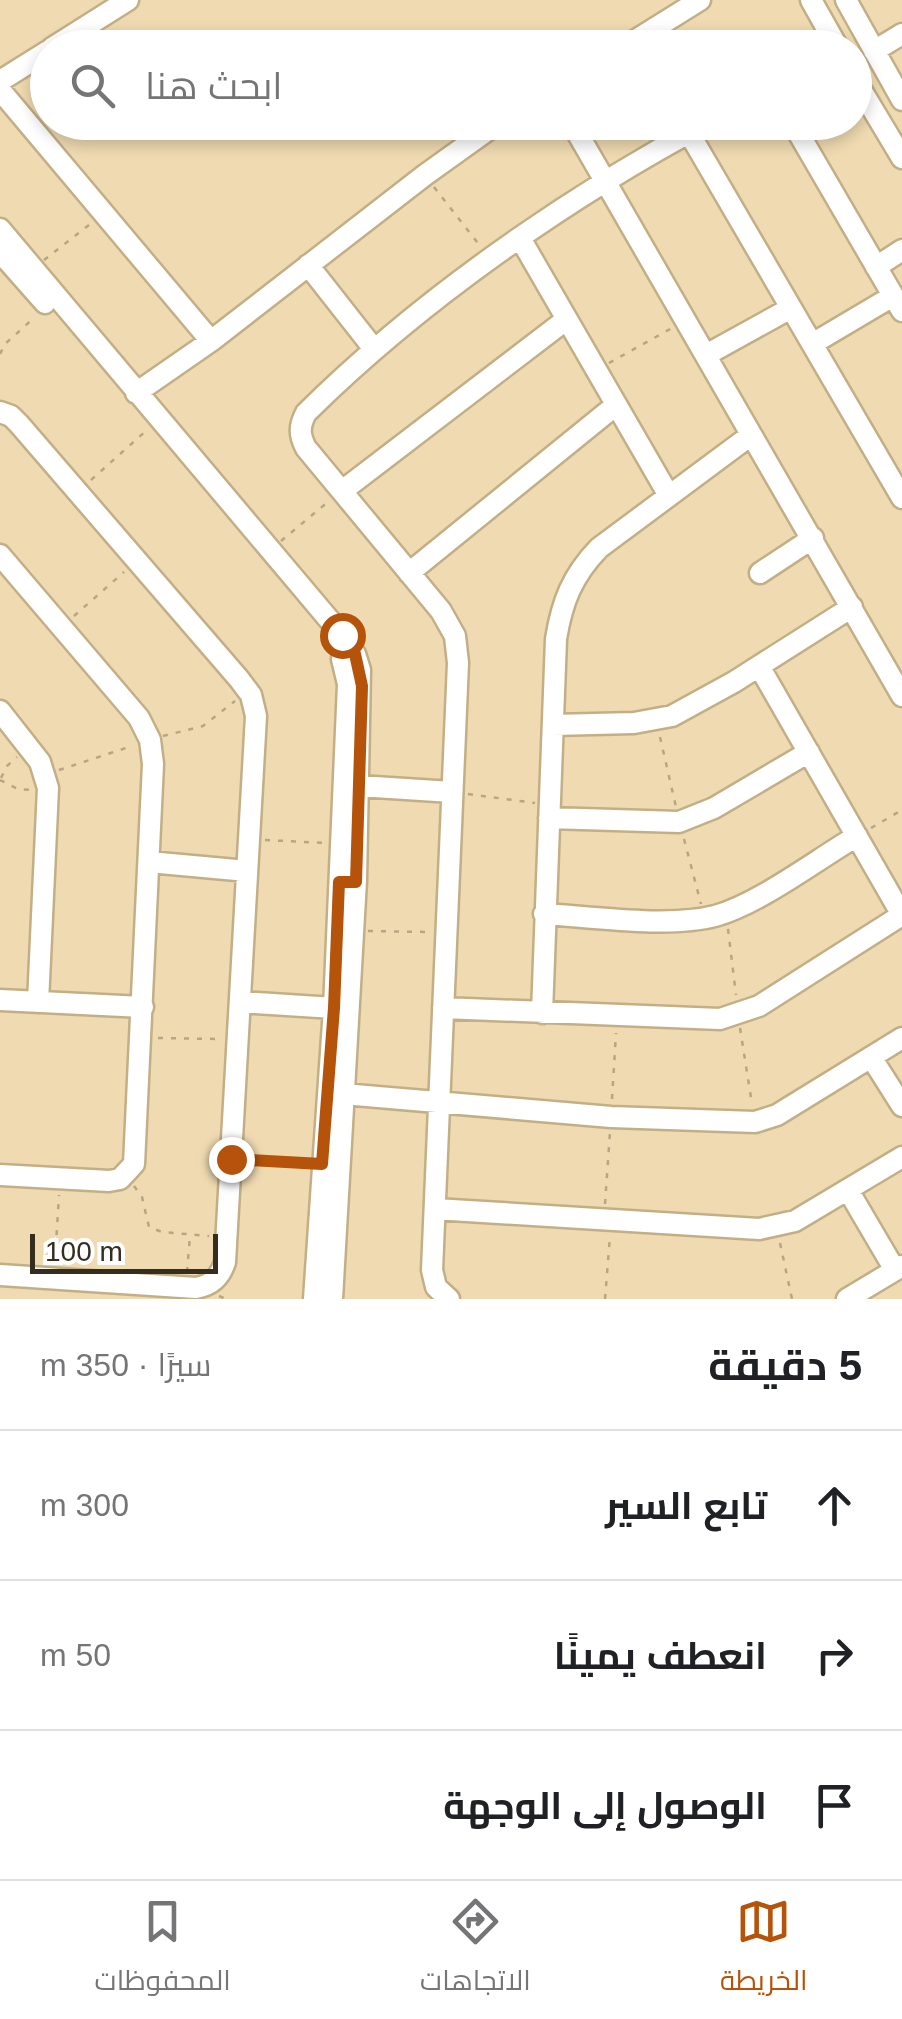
<!DOCTYPE html>
<html lang="ar">
<meta charset="utf-8">
<style>
body{margin:0;font-family:Helvetica,Cairo,sans-serif;background:#f2f2f2;color:#202124;direction:rtl}
.scale{position:absolute;left:30px;bottom:25px;width:188px;box-sizing:border-box;padding-left:10px;border:5px solid #352d1d;border-top:0;font-size:28px;line-height:35px;white-space:nowrap;color:#352d1d;-webkit-text-stroke:8px #fefefe;paint-order:stroke}
.stop{position:absolute;width:30px;height:30px;margin:-22px;border:8px solid #b45309;border-radius:50%;background:#fff}
.stop.end{background:#b45309;border-color:#fff;box-shadow:0 2px 10px #0008}
.list{margin:0;padding:0;list-style:none}
h2{display:flex;justify-content:space-between;align-items:center;height:130px;margin:0;padding:0 40px;font-size:42px}
h2 small{font-size:32px;font-weight:400;color:#757577}
.list li{display:grid;grid-template-columns:65px 1fr auto;gap:30px;align-items:center;box-sizing:border-box;height:150px;padding:0 40px;border-top:2px solid #e0e0e0}
.list b{display:block;font-size:38px;white-space:nowrap}
.list em{font-size:32px;font-style:normal;color:#757577}
.icon{flex:none;width:55px;height:55px;fill:none;stroke:currentColor;stroke-width:2;stroke-linecap:round;stroke-linejoin:round}
.map{position:relative;flex:none;width:902px;height:1299px;overflow:hidden;direction:ltr}
.search{position:absolute;background:#fff;box-shadow:0 5px 15px #0003;left:30px;right:30px;top:30px;height:110px;display:flex;align-items:center;gap:25px;box-sizing:border-box;padding:0 35px;border-radius:55px;color:#757577;font-size:38px}
.sheet{height:580px;background:#fff}
nav{display:flex;justify-content:space-around;align-items:center;box-sizing:border-box;height:140px;border-top:2px solid #e0e0e0;background:#fff;font-size:28px;color:#757577}
nav a{display:grid;justify-items:center;gap:5px}
nav .on{color:#b45309}
.map>svg:first-child{display:block}
</style>
<div class="map">
<svg width="902" height="1299" viewBox="0 0 902 1299">
<rect width="100%" height="100%" fill="#efdab1"/>
<g fill="none" stroke-linecap="round" stroke-linejoin="round">
<defs>
<path id="minor" d="M 811,0 L 838,48
M 846,0 L 902,100
M 52,48 L 128,0
M 623,48 L 700,0
M 874,51 L 902,34
M 854,78 L 902,158
M 0,81 L 48,51
M 0,90 L 211,341
M 571,122 L 902,696
M 792,122 L 902,311
M 689,133 L 902,498
M 0,229 L 342,635 L 355,654 L 360,670 L 356,881 L 332,1299
M 520,238 L 668,494
M 0,252 L 45,303
M 308,265 L 374,349
M 876,267 L 902,250
M 812,344 L 893,296
M 706,355 L 791,308
M 136,393 L 211,341 L 425,175 L 499,122
M 0,412 L 11,416 L 19,424 L 239,679 L 251,695 L 256,716 L 225,1262 C 220,1277 212,1285 196,1288 L 0,1275
M 342,491 L 567,319
M 0,555 L 139,718 L 150,740 L 153,764 L 134,1164 L 120,1179 L 109,1181 L 0,1175
M 409,573 L 616,405
M 760,573 L 813,538
M 759,666 L 902,915
M 0,711 L 40,762 L 48,788 L 38,1002
M 553,725 L 634,723 L 672,716 L 734,682 L 852,607
M 359,786 L 452,792
M 549,818 L 679,822 L 714,808 L 809,752
M 149,862 L 247,871
M 544,914 C 593,917 669,928 715,916 C 759,904 816,860 857,836
M 0,1000 L 143,1007
M 240,1002 L 334,1008
M 443,1008 L 720,1019 L 759,1006 L 902,915
M 542,1013 L 556,639 C 562,602 572,576 599,548 L 751,435
M 871,1057 L 902,1106
M 343,1094 L 611,1117 L 755,1122 L 777,1115 L 902,1038
M 848,1190 L 895,1270
M 435,1209 L 759,1229 L 795,1221 L 902,1157
M 314,1299 L 334,1008 L 348,684 L 342,659
M 449,1299 L 436,1287 L 432,1270 L 458,663 L 455,636 L 441,611 L 306,448 C 299,435 299,426 306,413 C 419,301 568,197 709,122
M 847,1299 L 902,1266"/>
</defs>
<use href="#minor" stroke="#c3af86" stroke-width="25"/>
<path stroke="#b7a684" stroke-width="2.5" stroke-dasharray="5 8" stroke-linecap="butt" d="M 434,187 L 481,247
M 44,260 L 89,225
M 0,354 L 5,344 L 35,317
M 609,363 L 672,328
M 91,480 L 148,429
M 281,541 L 329,501
M 74,616 L 124,572
M 163,736 L 203,726 L 235,701
M 660,737 L 676,807
M 59,770 L 132,746
M 1,778 L 7,766 L 17,757
M 0,780 L 18,789 L 31,790
M 468,794 L 535,803
M 871,828 L 902,810
M 684,839 L 701,904
M 265,840 L 327,843
M 728,929 L 736,995
M 368,931 L 430,932
M 740,1028 L 752,1104
M 158,1038 L 220,1039
M 612,1099 L 616,1033
M 248,1160 L 305,1163
M 134,1186 L 142,1197 L 149,1227 L 162,1232 L 209,1236
M 605,1204 L 610,1132
M 780,1243 L 792,1299
M 55,1261 L 59,1195
M 187,1272 L 190,1236
M 219,1296 L 226,1299
M 605,1299 L 610,1236"/>
<use href="#minor" stroke="#fff" stroke-width="20"/>
</g>
<g fill="none" stroke-linecap="round" stroke-linejoin="round">
<path stroke="#b45309" stroke-width="12" d="M 231,1159 L 322,1164 L 334,1008 L 339,882 L 356,882 L 362,686 L 355,654 L 342,635"/>
</g>
</svg>
<div class="scale">100 m</div>
<div class="stop" style="left:342px;top:635px"></div>
<div class="stop end" style="left:231px;top:1159px"></div>
<div class="search"><svg class="icon" aria-label="search" viewBox="0 0 24 24"><circle cx="10" cy="10" r="6"/><path d="M15 15l6 6"/></svg>ابحث هنا</div>
</div>
<section class="sheet">
<h2>5 دقيقة<small>سيرًا · 350 m</small></h2>
<ul class="list">
<li><svg class="icon" aria-label="ahead" viewBox="0 0 24 24"><path d="M12 20V5M6 11l6-6 6 6"/></svg><div><b>تابع السير</b></div><em>300 m</em></li>
<li><svg class="icon" aria-label="right" viewBox="0 0 24 24"><path d="M7 20v-9h11M14 6l5 5-5 5"/></svg><div><b>انعطف يمينًا</b></div><em>50 m</em></li>
<li><svg class="icon" aria-label="arrive" viewBox="0 0 24 24"><path d="M6 21V4h12l-3 4 3 4H6"/></svg><div><b>الوصول إلى الوجهة</b></div></li>
</ul>
</section>
<nav>
<a class="on"><svg class="icon" aria-label="map" viewBox="0 0 24 24"><path d="M3 6l6-2 6 2 6-2v14l-6 2-6-2-6 2zM9 4v14M15 6v14"/></svg>الخريطة</a>
<a><svg class="icon" aria-label="directions" viewBox="0 0 24 24"><path d="M12 3l9 9-9 9-9-9zM9 14v-3h6M13 9l2 2-2 2"/></svg>الاتجاهات</a>
<a><svg class="icon" aria-label="saved" viewBox="0 0 24 24"><path d="M7 4h10v16l-5-4-5 4z"/></svg>المحفوظات</a>
</nav>
